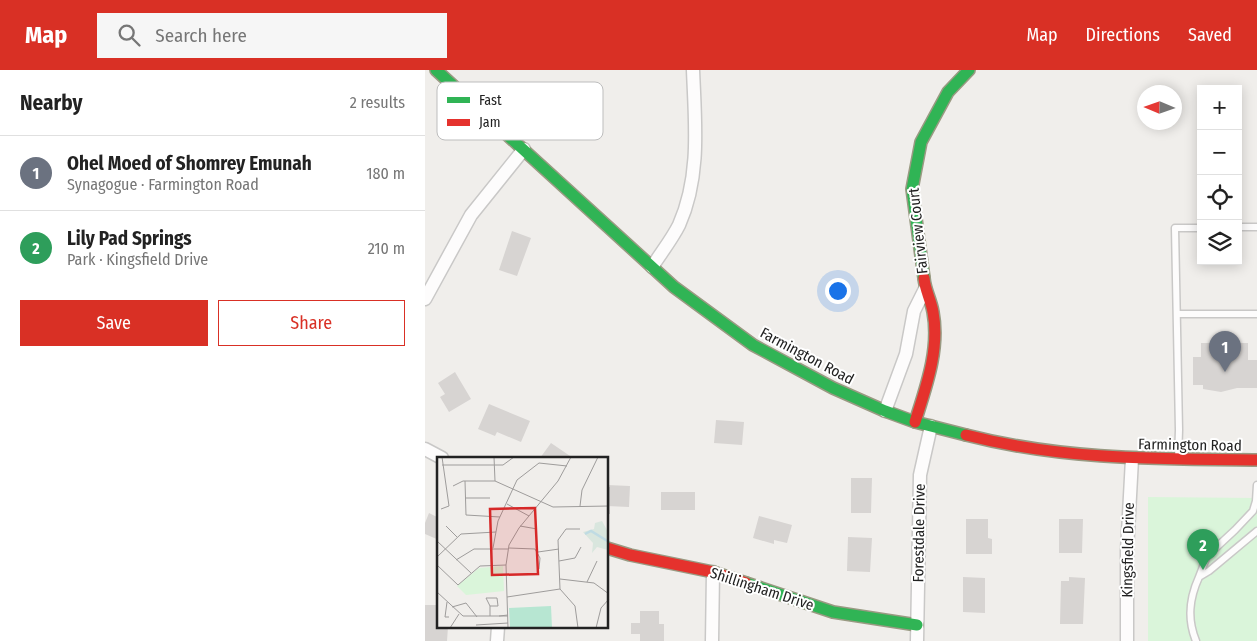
<!DOCTYPE html>
<meta charset="utf-8">
<style>
body{margin:0;font-family:"Fira Sans Condensed",sans-serif;background:#f6f6f6;color:#222}
.controls{position:absolute;right:15px;top:15px;display:grid;overflow:hidden;border-radius:0px;box-shadow:0 2px 12px #0003}
.controls button{width:45px;height:45px;display:grid;place-items:center;padding:0;border:0;border-bottom:1px solid #e0e0e0;background:#fff;color:#222;font:25px sans-serif}
.compass{position:absolute;left:712px;top:15px;width:45px;height:45px;border-radius:50%;background:#fff;box-shadow:0 2px 12px #0003;rotate:272deg}
.you{position:absolute;left:412px;top:220px;width:18px;height:18px;margin:-12px;border:4px solid #fff;border-radius:50%;background:#1a73e8;box-shadow:0 0 0 8px #1a73e833}
.badge{display:grid;place-items:center;width:32px;height:32px;border-radius:50%;background:#d93025;color:#fff;font-size:16px;font-weight:700}
.pin{position:absolute;translate:-50% -41px;filter:drop-shadow(0 1px 2px #0008)}
.pin::after{content:'';position:absolute;top:26px;width:18px;height:15px;background:inherit;clip-path:polygon(0 0,100% 0,50% 100%)}
.list{margin:0;padding:0;list-style:none}
h2{display:flex;justify-content:space-between;align-items:center;height:65px;margin:0;padding:0 20px;font-size:21px}
h2 small{font-size:16px;font-weight:400;color:#767676}
.list li{display:grid;grid-template-columns:32px 1fr auto;gap:15px;align-items:center;box-sizing:border-box;height:75px;padding:0 20px;border-top:1px solid #e0e0e0}
.list b{display:block;font-size:19px;white-space:nowrap}
.list p{margin:0;font-size:16px;white-space:nowrap;color:#767676}
.list em{font-size:16px;font-style:normal;color:#767676}
.actions{display:flex;gap:10px;padding:15px 20px}
.actions a{flex:1;padding:11px 0;border:1px solid #d93025;border-radius:0px;text-align:center;font-size:18px;color:#d93025}
.actions .main{background:#d93025;color:#fff}
.icon{flex:none;width:28px;height:28px;fill:none;stroke:currentColor;stroke-width:2;stroke-linecap:round;stroke-linejoin:round}
.map{position:relative;flex:none;width:832px;height:571px;overflow:hidden}
header{display:flex;align-items:center;gap:30px;box-sizing:border-box;height:70px;padding:0 25px;background:#d93025;color:#fff}
header strong{font-size:24px}
nav{display:flex;gap:28px;margin-inline-start:auto;font-size:18px}
.search{width:350px;height:45px;background:#f6f6f6;display:flex;align-items:center;gap:12px;box-sizing:border-box;padding:0 18px;border-radius:0px;color:#767676;font-size:19px}
main{display:flex}
aside{flex:1;background:#fff}
.map>svg:first-child{display:block}
</style>
<header>
<strong>Map</strong>
<div class="search"><svg class="icon" aria-label="search" viewBox="0 0 24 24"><circle cx="10" cy="10" r="6"/><path d="M15 15l6 6"/></svg>Search here</div>
<nav><a>Map</a><a>Directions</a><a>Saved</a></nav>
</header>
<main>
<aside>
<h2>Nearby<small>2 results</small></h2>
<ul class="list">
<li><span class="badge" style="background:#6b7280">1</span><div><b>Ohel Moed of Shomrey Emunah</b><p>Synagogue · Farmington Road</p></div><em>180 m</em></li>
<li><span class="badge" style="background:#2e9e5b">2</span><div><b>Lily Pad Springs</b><p>Park · Kingsfield Drive</p></div><em>210 m</em></li>
</ul>
<div class="actions"><a class="main">Save</a><a>Share</a></div>
</aside>
<div class="map">
<svg width="832" height="571" viewBox="0 0 832 571">
<rect width="100%" height="100%" fill="#f0eeeb"/>
<path fill="#daf5da" d="M 723,427 L 832,428 L 832,571 L 723,571 Z"/>
<path fill="#d7d4d2" d="M 87,161 L 106,168 L 92,206 L 74,200 Z
M 776,273 L 823,273 L 823,290 L 832,290 L 832,318 L 812,318 L 796,322 L 778,319 L 778,315 L 768,315 L 768,287 L 776,287 Z
M 30,302 L 46,329 L 24,342 L 15,327 L 20,324 L 13,313 Z
M 64,334 L 105,351 L 96,372 L 72,362 L 70,366 L 53,359 Z
M 291,350 L 319,352 L 317,375 L 289,373 Z
M 126,373 L 148,388 L 115,388 Z
M 426,408 L 447,408 L 446,443 L 426,443 Z
M 182,415 L 205,416 L 204,437 L 182,436 Z
M 236,422 L 270,422 L 270,440 L 236,440 Z
M 4,443 L 14,448 L 14,470 L 0,464 L 0,453 Z
M 334,446 L 367,455 L 362,473 L 349,470 L 349,474 L 328,468 Z
M 541,449 L 563,449 L 563,468 L 567,469 L 567,484 L 541,484 Z
M 634,449 L 658,449 L 657,483 L 634,483 Z
M 423,467 L 447,468 L 445,502 L 422,501 Z
M 538,507 L 560,508 L 560,543 L 538,542 Z
M 644,507 L 660,508 L 658,554 L 635,554 L 636,511 L 644,511 Z
M 0,535 L 14,535 L 14,557 L 23,557 L 22,571 L 0,571 Z
M 215,541 L 234,541 L 234,554 L 239,554 L 239,571 L 215,571 L 215,564 L 206,564 L 206,553 L 215,553 Z"/>
<g fill="none" stroke-linecap="round" stroke-linejoin="round">
<defs>
<path id="lane" d="M 813,157 L 832,157
M 752,244 L 832,244
M 753,389 L 754,360 L 750,158 L 776,158
M 832,415 L 831,431 L 828,441 L 810,460 L 782,486 L 774,507 L 784,501 L 832,461
M 771,571 C 762,549 764,529 774,507"/>
<path id="street" d="M 227,197 C 236,183 247,169 254,155 C 276,106 270,52 268,0
M 0,229 L 46,145 L 99,79
M 460,341 L 481,284 L 489,241 L 500,219
M 0,379 L 17,388
M 72,571 L 73,557
M 287,571 L 288,502
M 492,571 L 495,405 L 506,356
M 702,571 L 702,481 L 707,389"/>
<path id="fast" d="M 11,0 L 249,217 L 328,275 L 408,318 L 460,341 L 490,352 L 541,365
M 499,208 L 487,119 L 496,72 L 523,22 L 544,0
M 321,513 L 408,542 L 492,555"/>
<path id="jam" d="M 490,352 C 501,317 515,279 508,242 C 506,230 500,220 499,208
M 541,365 C 638,390 732,389 832,390
M 182,478 L 205,485 L 288,502 L 321,513"/>
</defs>
<use href="#lane" stroke="#c9c8c7" stroke-width="9"/>
<use href="#street" stroke="#c9c8c7" stroke-width="15"/>
<use href="#fast" stroke="#999a82" stroke-width="14"/>
<use href="#jam" stroke="#999a82" stroke-width="14"/>
<use href="#lane" stroke="#fdfcfc" stroke-width="6"/>
<use href="#street" stroke="#fdfcfc" stroke-width="12"/>
<use href="#fast" stroke="#30b455" stroke-width="11"/>
<use href="#jam" stroke="#e5322d" stroke-width="11"/>
</g>
<g text-anchor="middle" stroke-width="4" stroke-linejoin="round" paint-order="stroke">
<g font-size="15" fill="#222" stroke="#fff">
<text transform="translate(493 161) rotate(-96)" y="5">Fairview Court</text>
<text transform="translate(382 286) rotate(28)" y="5">Farmington Road</text>
<text transform="translate(765 375) rotate(1)" y="5">Farmington Road</text>
<text transform="translate(494 463) rotate(-89)" y="5">Forestdale Drive</text>
<text transform="translate(703 480) rotate(-89)" y="5">Kingsfield Drive</text>
<text transform="translate(337 519) rotate(18)" y="5">Shillingham Drive</text>
</g>
</g>
<g transform="translate(12 387)">
<rect width="171" height="171" fill="#f0eeeb"/>
<path d="M 165,64 L 171,75 L 171,93 L 160,90 L 155,96 L 156,86 L 146,75 L 157,72 L 158,66 Z" fill="#d9e6de"/>
<path d="M 66,109 L 67,134 L 29,138 L 20,129 L 42,111 Z" fill="#daf5da"/>
<path d="M 114,149 L 115,171 L 73,171 L 72,151 Z" fill="#b7e6d2"/>
<path fill="none" stroke="#bfdbe3" stroke-width="2.5" d="M 148,77 L 154,74 L 172,85"/>
<path fill="none" stroke="#9e9c9b" stroke-width="1" d="M 57,0 L 58,24M 5,8 L 66,8 L 77,0M 28,24 L 29,58 L 63,60M 16,29 L 26,24 L 58,24 L 116,50 L 172,49M 172,30 L 172,57M 28,41 L 53,41M 70,47 L 92,59M 143,49 L 145,33 L 161,0M 4,52 L 12,49 L 5,0M 9,69 L 20,80M 83,69 L 100,72M 0,84 L 34,116M 56,91 L 61,64 L 80,23 L 102,6 L 130,9M 72,91 L 98,92 L 103,101 L 102,112M 101,95 L 122,92M 0,100 L 24,77 L 59,75M 19,103 L 37,92 L 71,92M 122,104 L 138,101 L 144,90M 0,108 L 21,128 L 43,109 L 69,108M 123,122 L 157,126 L 172,137M 150,125 L 160,104M 0,135 L 26,159 L 62,159M 70,140 L 123,132M 10,145 L 8,160 L 12,160M 53,149 L 49,141 L 60,141 L 61,149 L 53,149 L 53,159M 15,150 L 29,146 L 40,160M 71,158 L 62,159 L 71,159M 39,168 L 71,166M 13,171 L 22,157M 71,171 L 69,108 L 72,88 L 82,71 L 121,24 L 134,0M 141,171 L 138,149 L 123,132 L 121,83 L 129,72 L 143,72M 159,171 L 164,151 L 172,142"/>
<path fill="#d62828" fill-opacity="0.15" stroke="#d62828" stroke-width="2.5" d="M 98,51 L 101,117 L 55,118 L 53,52 Z"/>
<rect width="171" height="171" fill="none" stroke="#222" stroke-width="2.5"/>
</g>
<rect x="12" y="12" width="166" height="58" rx="8" fill="#fff" stroke="#bdbdbd" stroke-width="1"/>
<rect x="22" y="27" width="23" height="6" fill="#30b455"/>
<rect x="22" y="49" width="23" height="7" fill="#e5322d"/>
<g font-size="14" fill="#222">
<text x="54" y="35">Fast</text>
<text x="54" y="57">Jam</text>
</g>
</svg>
<div class="controls">
<button>+</button>
<button>−</button>
<button><svg class="icon" aria-label="locate" viewBox="0 0 24 24"><circle cx="12" cy="12" r="6"/><path d="M12 2v4M12 18v4M2 12h4M18 12h4"/></svg></button>
<button><svg class="icon" aria-label="layers" viewBox="0 0 24 24"><path d="M12 4l9 5-9 5-9-5zM3 14l9 5 9-5"/></svg></button>
</div>
<svg class="compass" viewBox="-18 -18 36 36"><path d="M0-13l5 13h-10z" fill="#e53935"/><path d="M0 13l5-13h-10z" fill="#767676"/></svg>
<div class="you"></div>
<div class="pin badge" style="left:800px;top:302px;background:#6b7280">1</div>
<div class="pin badge" style="left:778px;top:500px;background:#2e9e5b">2</div>
</div>
</main>
